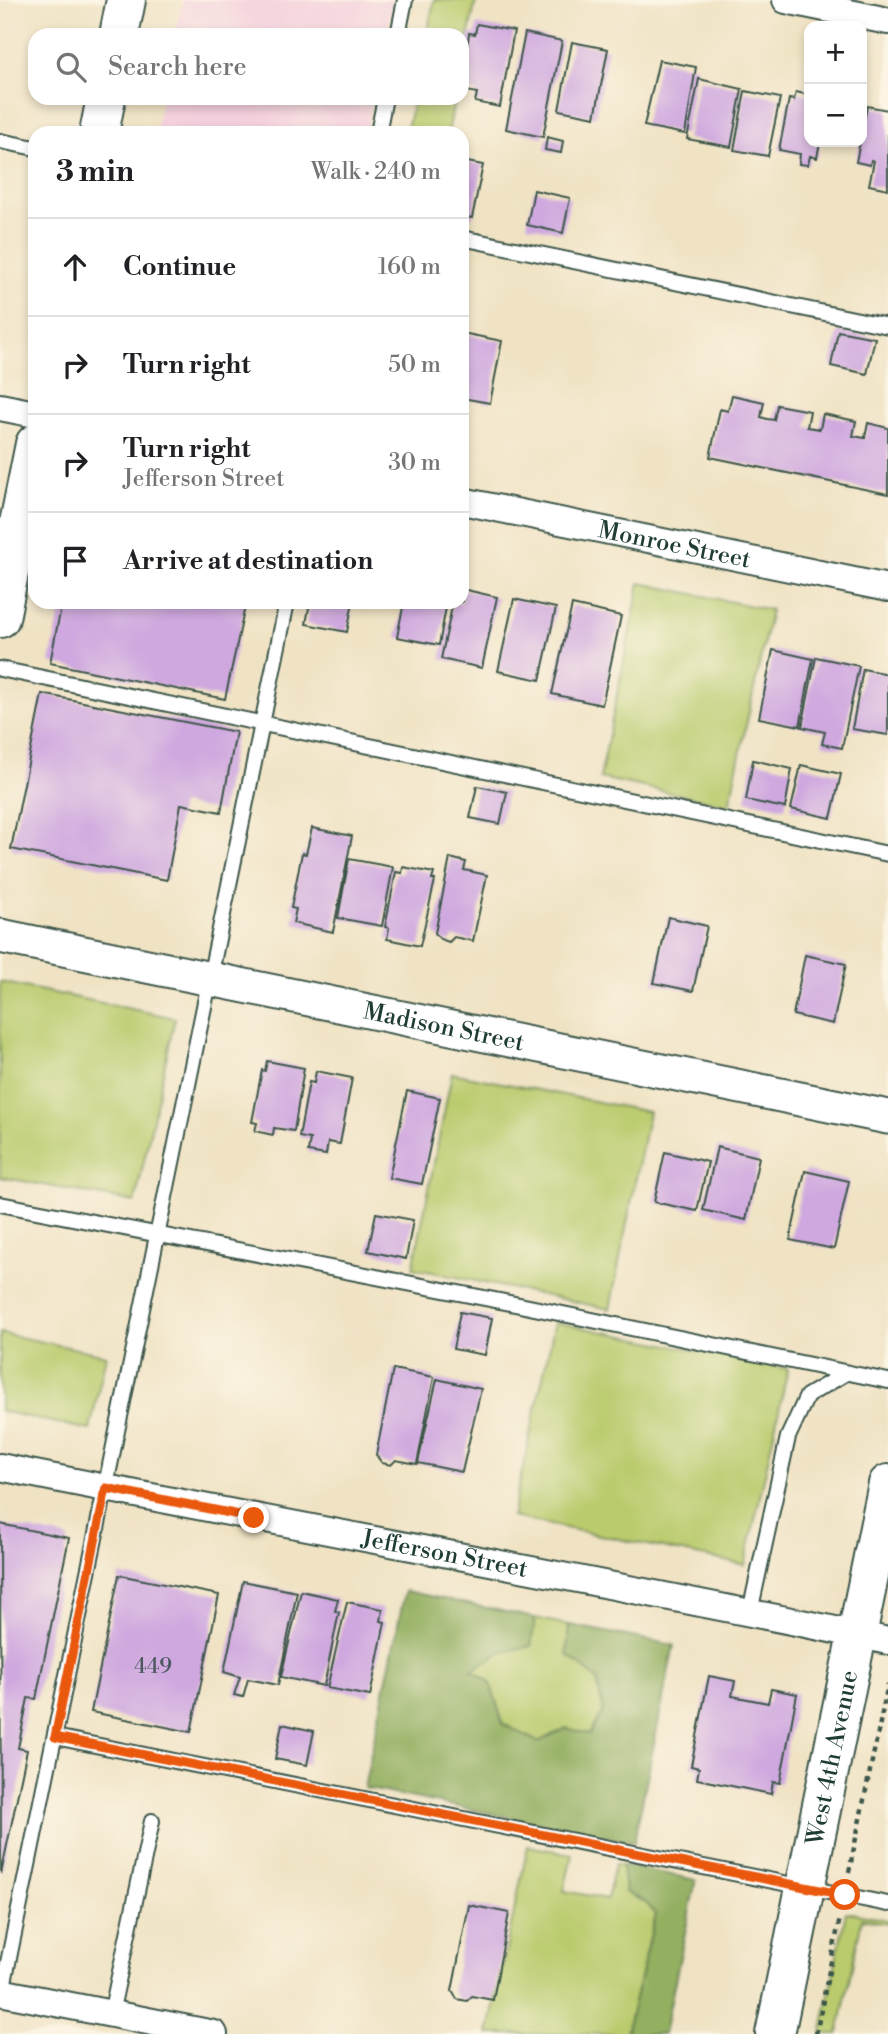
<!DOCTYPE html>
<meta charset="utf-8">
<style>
body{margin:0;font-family:"Libre Bodoni",serif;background:#f6f6f6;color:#202124}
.controls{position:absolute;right:21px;top:21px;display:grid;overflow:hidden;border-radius:14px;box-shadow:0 4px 10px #0003}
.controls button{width:63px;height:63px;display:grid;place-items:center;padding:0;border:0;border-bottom:2px solid #e0e0e0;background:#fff;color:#202124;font:35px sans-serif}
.stop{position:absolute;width:21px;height:21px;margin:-16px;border:5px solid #ea580c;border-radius:50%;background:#fff}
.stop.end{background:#ea580c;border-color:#fff;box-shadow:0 2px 7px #0008}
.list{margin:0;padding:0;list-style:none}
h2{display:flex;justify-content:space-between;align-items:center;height:91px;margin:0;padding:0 28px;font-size:30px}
h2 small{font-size:23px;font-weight:400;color:#757577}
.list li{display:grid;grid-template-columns:46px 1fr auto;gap:21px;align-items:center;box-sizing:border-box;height:98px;padding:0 28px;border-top:2px solid #e0e0e0}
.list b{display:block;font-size:26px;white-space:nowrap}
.list p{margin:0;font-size:23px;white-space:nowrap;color:#757577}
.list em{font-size:23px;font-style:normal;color:#757577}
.icon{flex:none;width:38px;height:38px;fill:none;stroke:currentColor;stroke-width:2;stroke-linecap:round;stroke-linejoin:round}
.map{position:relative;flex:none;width:888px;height:2034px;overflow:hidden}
.search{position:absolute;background:#fff;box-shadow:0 4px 10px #0003;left:28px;top:28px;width:441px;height:77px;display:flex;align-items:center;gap:18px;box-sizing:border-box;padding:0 24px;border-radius:21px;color:#757577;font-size:26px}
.panel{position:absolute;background:#fff;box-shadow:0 4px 10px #0003;left:28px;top:126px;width:441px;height:483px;border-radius:21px}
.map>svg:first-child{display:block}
</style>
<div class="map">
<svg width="888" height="2034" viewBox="0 0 888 2034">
<rect width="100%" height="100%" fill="#fcf5e5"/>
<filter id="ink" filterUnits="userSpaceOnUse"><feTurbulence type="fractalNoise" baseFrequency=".0143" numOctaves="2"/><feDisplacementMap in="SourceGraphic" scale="14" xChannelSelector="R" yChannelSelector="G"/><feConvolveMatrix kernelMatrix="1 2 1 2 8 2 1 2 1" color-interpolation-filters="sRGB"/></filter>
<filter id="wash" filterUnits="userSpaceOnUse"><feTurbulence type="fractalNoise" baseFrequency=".00686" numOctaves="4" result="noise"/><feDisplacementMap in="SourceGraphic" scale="28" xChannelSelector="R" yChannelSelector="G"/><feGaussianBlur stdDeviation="1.57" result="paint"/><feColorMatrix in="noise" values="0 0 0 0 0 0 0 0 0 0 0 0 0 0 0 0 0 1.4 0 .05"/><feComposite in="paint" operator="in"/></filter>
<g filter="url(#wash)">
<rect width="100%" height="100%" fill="#f0e3c4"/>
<path fill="#f4cfdd" d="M 183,0 L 393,0 L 386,35 L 175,35 Z
M 162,98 L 373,98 L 366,133 L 155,133 Z"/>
<path fill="#bacb6d" stroke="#6c8450" stroke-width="2" d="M 434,0 L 476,0 L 462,66 L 462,35 L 427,35 Z
M 414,98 L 455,98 L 448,133 L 406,133 Z
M 640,583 L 771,610 L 729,805 L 600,778 Z
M 0,982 L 175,1018 L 135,1202 L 0,1177 Z
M 452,1073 L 649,1112 L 610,1309 L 413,1268 Z
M 555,1322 L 788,1369 L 745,1565 L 512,1517 Z
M 0,1333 L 106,1355 L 90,1430 L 0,1411 Z
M 535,1618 L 569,1625 L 567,1655 L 597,1679 L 603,1712 L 589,1734 L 566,1728 L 538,1742 L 503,1724 L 490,1682 L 472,1670 L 502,1652 L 531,1646 Z
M 528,1846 L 572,1854 L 564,1891 L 607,1899 L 615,1864 L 622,1865 L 625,1892 L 645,1902 L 656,1914 L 626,2034 L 488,2034 Z
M 846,1912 L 888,1920 L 888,1924 L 862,1919 L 838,2034 L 821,2034 Z"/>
<path fill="#93af60" stroke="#59764a" stroke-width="2" d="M 405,1591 L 535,1618 L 531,1646 L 502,1652 L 472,1670 L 490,1682 L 503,1724 L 538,1742 L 566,1728 L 589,1734 L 603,1712 L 597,1679 L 567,1655 L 569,1625 L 674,1645 L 634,1842 L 364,1788 Z
M 622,1865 L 696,1880 L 664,2034 L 626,2034 L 656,1914 L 645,1902 L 625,1892 Z"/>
<g id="blocks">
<path fill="#cfa8df" d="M 477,24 L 514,31 L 500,107 L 475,102 L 477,93 L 462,90 L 469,33 L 475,34 Z
M 525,33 L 562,41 L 543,137 L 506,129 Z
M 572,42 L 608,49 L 595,117 L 559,110 Z
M 659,60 L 696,67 L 685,134 L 644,126 Z
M 699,79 L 742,89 L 731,147 L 687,139 Z
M 745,91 L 780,98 L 768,156 L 734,150 Z
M 796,92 L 809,95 L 809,142 L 820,142 L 817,158 L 810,156 L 808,165 L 799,164 L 800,154 L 779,150 L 789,99 L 794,100 Z
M 867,106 L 888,110 L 888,189 L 869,185 L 874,161 L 871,160 L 870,165 L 856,162 Z
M 547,137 L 563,141 L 561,153 L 545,150 Z
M 462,161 L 483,165 L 472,218 L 462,216 Z
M 534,190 L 570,198 L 563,233 L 527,225 Z
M 838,331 L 875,338 L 867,374 L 831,366 Z
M 462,333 L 502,341 L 490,403 L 462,398 Z
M 732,395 L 764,402 L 761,417 L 767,419 L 774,420 L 777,405 L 810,411 L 807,427 L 820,429 L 823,414 L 856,421 L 853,436 L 865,438 L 868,423 L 888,428 L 888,494 L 710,457 L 720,409 L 728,411 Z
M 462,589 L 497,597 L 482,668 L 441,659 L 453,602 L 462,602 Z
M 514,599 L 556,608 L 540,680 L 498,671 Z
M 62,602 L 246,602 L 225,699 L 50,663 Z
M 310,602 L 353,602 L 347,632 L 306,624 Z
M 404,602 L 447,602 L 439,645 L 397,637 Z
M 572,605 L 621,616 L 602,705 L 552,694 Z
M 773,650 L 813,659 L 800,726 L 759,718 Z
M 816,657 L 859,666 L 842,748 L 822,744 L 825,732 L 802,727 Z
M 863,669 L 888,674 L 888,735 L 852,729 Z
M 42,694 L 236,732 L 221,812 L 181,804 L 167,880 L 11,849 Z
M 753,760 L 792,769 L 785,808 L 746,800 Z
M 801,765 L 841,774 L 831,818 L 791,809 Z
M 477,786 L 507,792 L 500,824 L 470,818 Z
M 312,828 L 352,836 L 333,932 L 293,923 L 296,909 L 291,908 L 302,853 L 306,854 Z
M 450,858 L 466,862 L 464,870 L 487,875 L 473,941 L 454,937 L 449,942 L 440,939 L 435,933 Z
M 349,859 L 393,867 L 382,926 L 338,918 Z
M 403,867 L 434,873 L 432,880 L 435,880 L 420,946 L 387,939 L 389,928 L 385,927 L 396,872 L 402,873 Z
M 668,917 L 707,926 L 693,991 L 654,983 Z
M 805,955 L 846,964 L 833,1024 L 793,1015 Z
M 267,1061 L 304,1068 L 294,1131 L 274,1128 L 273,1135 L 255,1131 L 257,1123 L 252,1122 L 262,1070 L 265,1071 Z
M 316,1071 L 352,1078 L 340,1144 L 328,1142 L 326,1155 L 308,1152 L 310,1139 L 299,1137 L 309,1082 L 314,1083 Z
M 407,1091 L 440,1098 L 422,1184 L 389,1178 Z
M 717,1147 L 759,1157 L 746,1220 L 703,1210 Z
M 665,1152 L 708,1162 L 697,1211 L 654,1202 Z
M 805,1171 L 849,1181 L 834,1249 L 790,1240 Z
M 376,1213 L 413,1220 L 406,1259 L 368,1251 Z
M 460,1312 L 492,1318 L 485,1355 L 453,1349 Z
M 393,1369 L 434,1377 L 417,1464 L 396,1460 L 391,1465 L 382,1463 L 376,1455 Z
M 437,1379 L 481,1389 L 462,1472 L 418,1463 Z
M 0,1524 L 69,1538 L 36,1699 L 28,1698 L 18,1748 L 27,1750 L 1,1874 Z
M 119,1575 L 219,1595 L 191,1732 L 91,1712 Z
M 243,1581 L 297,1592 L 278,1685 L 248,1679 L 243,1697 L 234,1695 L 240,1677 L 224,1672 Z
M 301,1591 L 338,1599 L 335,1611 L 339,1612 L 324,1686 L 281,1677 Z
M 347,1602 L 383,1609 L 381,1621 L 385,1622 L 370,1696 L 327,1688 Z
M 709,1676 L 735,1681 L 732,1696 L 768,1703 L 771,1689 L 797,1694 L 780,1783 L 773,1782 L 771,1794 L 697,1779 L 699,1768 L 691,1766 Z
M 282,1724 L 314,1731 L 307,1765 L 275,1759 Z
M 469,1905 L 509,1913 L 493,2000 L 472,1996 L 467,2001 L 457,1999 L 452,1991 Z"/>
</g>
</g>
<g filter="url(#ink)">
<use href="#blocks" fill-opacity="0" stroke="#3e564a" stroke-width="2"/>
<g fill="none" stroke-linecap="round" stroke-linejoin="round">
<defs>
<path id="service" d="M 398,35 L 405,0
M 378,133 L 385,98
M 0,141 L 35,148
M 462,238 L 888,326
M 0,669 L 888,854
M 0,1204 L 505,1302 L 888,1381
M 750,1612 L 788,1437 L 807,1396 L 846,1373
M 55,1737 L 888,1904
M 2,1992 L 287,602
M 111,2014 L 152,1821"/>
<g id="minor">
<path d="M 786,0 L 888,21"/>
<path d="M 0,407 L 35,414"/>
<path id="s1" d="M 462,501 L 888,588"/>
<path id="s2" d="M 0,1467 C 296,1527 593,1579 888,1641"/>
<path d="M 0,1992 L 214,2034"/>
</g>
<g id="tertiary">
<path id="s3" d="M 0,936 L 888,1117"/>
</g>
<g id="primary">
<path d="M 119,35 L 126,0"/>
<path d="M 99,133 L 106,98"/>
<path d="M 0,618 L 35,444"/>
<path id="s4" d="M 775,2034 L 888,1484"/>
</g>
</defs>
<use href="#service" stroke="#3e564a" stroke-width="18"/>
<use href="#minor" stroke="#3e564a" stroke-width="30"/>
<use href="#tertiary" stroke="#3e564a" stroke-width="37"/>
<use href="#primary" stroke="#3e564a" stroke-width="42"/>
<path stroke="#3e564a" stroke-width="4.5" stroke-dasharray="5 5" stroke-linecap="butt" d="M 849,1872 L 888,1684
M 816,2034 L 840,1918"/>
<use href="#service" stroke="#fff" stroke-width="14"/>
<use href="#minor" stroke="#fff" stroke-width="26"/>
<use href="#tertiary" stroke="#fff" stroke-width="33"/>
<use href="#primary" stroke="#fff" stroke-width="38"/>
</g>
</g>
<g fill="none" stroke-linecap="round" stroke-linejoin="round" filter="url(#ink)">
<path stroke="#ea580c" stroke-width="9" d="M 254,1518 L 106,1488 L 55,1737 L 845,1895"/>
</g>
<g text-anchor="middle" stroke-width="5" stroke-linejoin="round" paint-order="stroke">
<g font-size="21" fill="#4b585f">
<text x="153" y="1673">449</text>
</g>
<g font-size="24" fill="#1f3d34" stroke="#fcf5e5">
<text dy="8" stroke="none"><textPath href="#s1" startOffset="217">Monroe Street</textPath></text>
<text dy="8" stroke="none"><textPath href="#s3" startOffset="453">Madison Street</textPath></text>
<text dy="8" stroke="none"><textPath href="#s2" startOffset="453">Jefferson Street</textPath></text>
<text dy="8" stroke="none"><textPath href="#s4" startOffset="282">West 4th Avenue</textPath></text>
</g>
</g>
</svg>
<div class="controls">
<button>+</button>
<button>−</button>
</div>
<div class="stop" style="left:845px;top:1895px"></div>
<div class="stop end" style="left:254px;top:1518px"></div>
<div class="search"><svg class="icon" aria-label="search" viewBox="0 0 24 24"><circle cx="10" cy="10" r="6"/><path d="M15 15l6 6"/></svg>Search here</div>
<section class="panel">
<h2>3 min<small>Walk · 240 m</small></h2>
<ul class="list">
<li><svg class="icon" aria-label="ahead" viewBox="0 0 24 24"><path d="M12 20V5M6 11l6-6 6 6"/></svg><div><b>Continue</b></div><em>160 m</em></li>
<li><svg class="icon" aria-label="right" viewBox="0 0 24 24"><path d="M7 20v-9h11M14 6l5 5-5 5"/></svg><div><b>Turn right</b></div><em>50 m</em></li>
<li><svg class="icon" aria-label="right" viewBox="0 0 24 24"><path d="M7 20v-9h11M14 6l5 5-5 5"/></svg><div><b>Turn right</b><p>Jefferson Street</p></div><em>30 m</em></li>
<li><svg class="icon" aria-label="arrive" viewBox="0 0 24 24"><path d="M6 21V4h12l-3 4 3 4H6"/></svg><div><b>Arrive at destination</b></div></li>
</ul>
</section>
</div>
